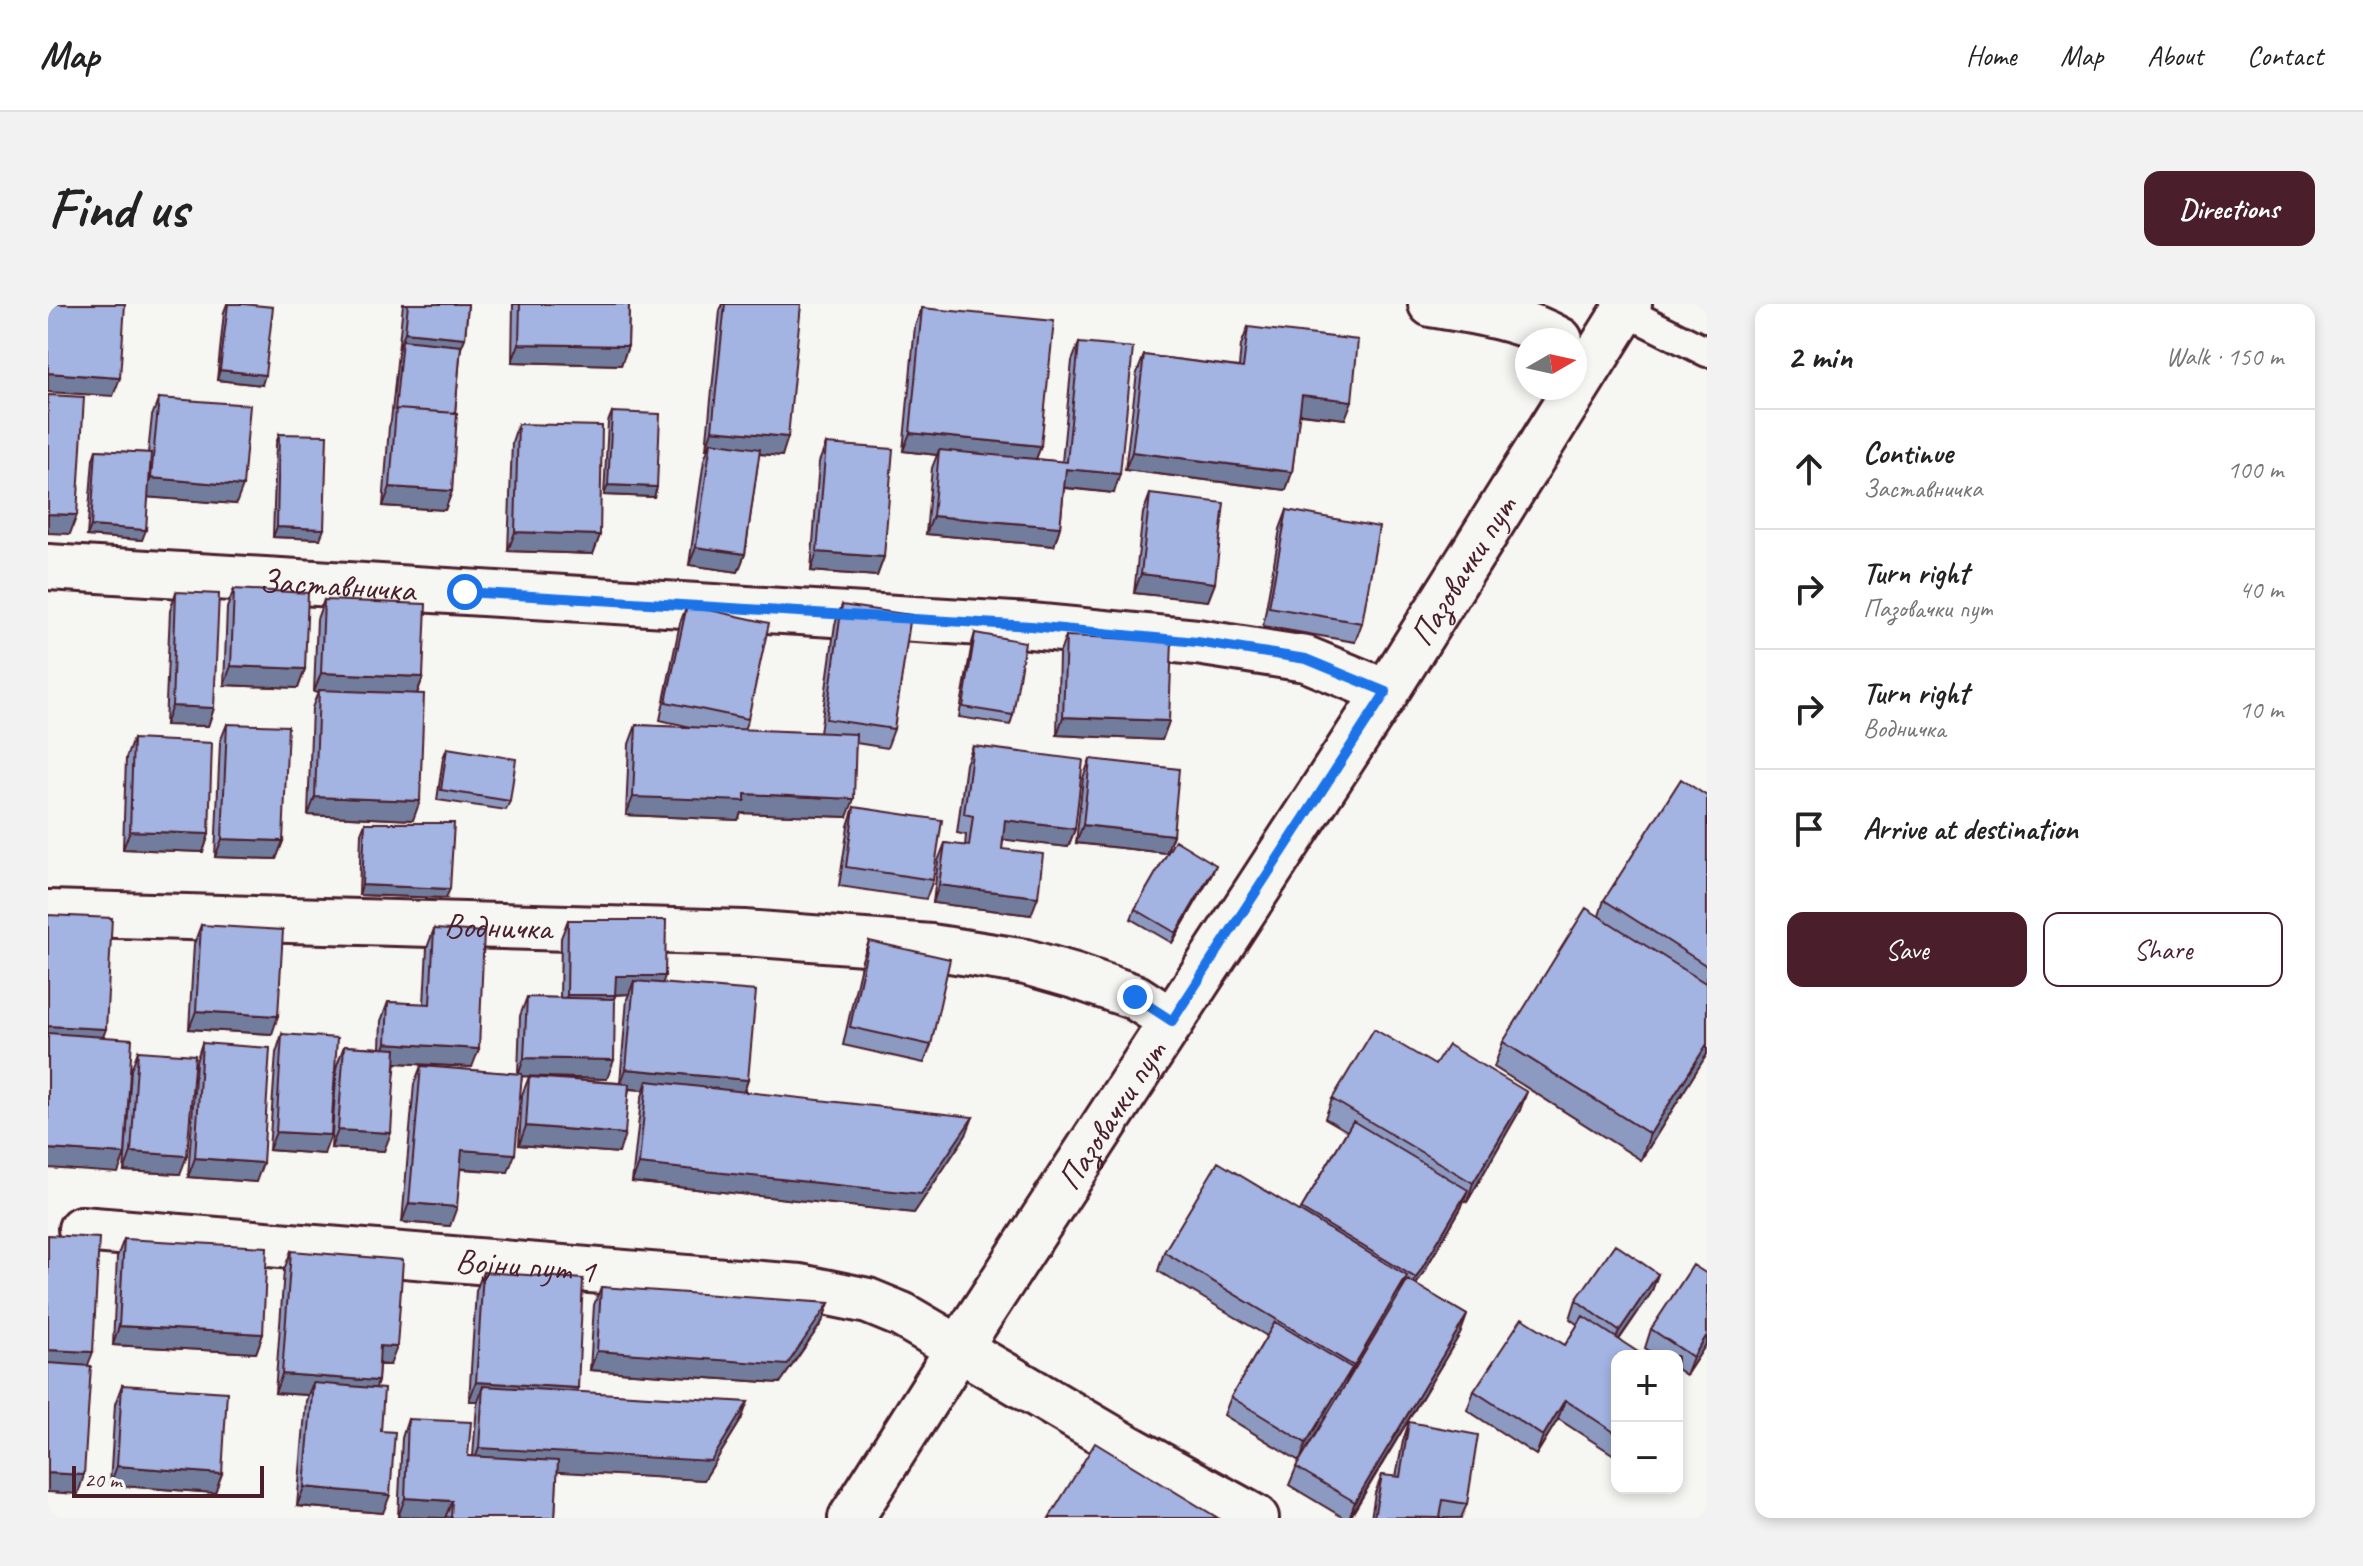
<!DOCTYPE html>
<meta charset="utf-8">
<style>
body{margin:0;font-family:Caveat,sans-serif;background:#f2f2f2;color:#222}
.controls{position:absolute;right:24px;bottom:24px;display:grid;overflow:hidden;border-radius:16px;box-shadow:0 4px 12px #0003}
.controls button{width:72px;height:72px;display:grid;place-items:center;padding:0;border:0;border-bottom:2px solid #e0e0e0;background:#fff;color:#222;font:40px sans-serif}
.compass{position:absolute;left:1467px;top:24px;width:72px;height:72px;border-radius:50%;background:#fff;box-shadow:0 4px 12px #0003;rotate:81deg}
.scale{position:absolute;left:24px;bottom:20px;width:192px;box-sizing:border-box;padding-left:8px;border:4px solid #4a1f2b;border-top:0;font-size:22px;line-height:28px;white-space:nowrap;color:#4a1f2b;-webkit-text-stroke:6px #f6f6f2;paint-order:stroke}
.stop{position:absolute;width:24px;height:24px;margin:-18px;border:6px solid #1a73e8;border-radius:50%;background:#fff}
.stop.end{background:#1a73e8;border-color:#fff;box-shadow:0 2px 8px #0008}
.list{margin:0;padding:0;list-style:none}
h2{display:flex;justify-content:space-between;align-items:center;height:104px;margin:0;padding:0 32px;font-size:34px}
h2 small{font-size:26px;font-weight:400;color:#767676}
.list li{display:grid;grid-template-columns:52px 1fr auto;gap:24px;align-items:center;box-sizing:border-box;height:120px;padding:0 32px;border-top:2px solid #e0e0e0}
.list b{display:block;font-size:30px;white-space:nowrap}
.list p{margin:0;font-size:26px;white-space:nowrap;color:#767676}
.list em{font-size:26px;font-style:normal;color:#767676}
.actions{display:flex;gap:16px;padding:24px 32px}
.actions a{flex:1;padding:18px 0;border:2px solid #4a1f2b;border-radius:16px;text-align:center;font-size:28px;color:#4a1f2b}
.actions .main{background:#4a1f2b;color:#fff}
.icon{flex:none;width:44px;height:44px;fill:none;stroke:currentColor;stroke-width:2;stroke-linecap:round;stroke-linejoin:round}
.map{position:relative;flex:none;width:1659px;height:1214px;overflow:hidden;border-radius:16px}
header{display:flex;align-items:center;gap:48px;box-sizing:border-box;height:112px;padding:0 40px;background:#fff;border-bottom:2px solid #e0e0e0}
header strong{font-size:38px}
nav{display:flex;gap:44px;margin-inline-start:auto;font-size:28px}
.intro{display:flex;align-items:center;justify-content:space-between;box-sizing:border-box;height:192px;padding:0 48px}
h1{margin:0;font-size:56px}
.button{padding:20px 36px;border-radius:16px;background:#4a1f2b;color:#fff;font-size:28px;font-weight:700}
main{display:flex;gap:48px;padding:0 48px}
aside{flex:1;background:#fff;border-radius:16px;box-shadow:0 4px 12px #0003}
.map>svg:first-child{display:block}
</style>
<header>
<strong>Map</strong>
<nav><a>Home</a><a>Map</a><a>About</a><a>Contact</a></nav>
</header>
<div class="intro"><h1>Find us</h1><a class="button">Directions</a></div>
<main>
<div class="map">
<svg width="1659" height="1214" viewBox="0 0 1659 1214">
<rect width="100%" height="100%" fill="#f6f6f2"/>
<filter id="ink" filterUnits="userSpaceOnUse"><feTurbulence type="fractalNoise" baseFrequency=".0125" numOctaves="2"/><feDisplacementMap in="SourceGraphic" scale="16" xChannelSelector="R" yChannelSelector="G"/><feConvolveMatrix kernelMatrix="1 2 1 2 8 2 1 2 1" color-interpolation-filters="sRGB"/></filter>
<g filter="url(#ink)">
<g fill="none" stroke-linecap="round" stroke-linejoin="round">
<defs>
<path id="lane" d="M 1577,7 L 1659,48"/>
<g id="street">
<path d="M 1383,0 C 1426,7 1474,14 1512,36"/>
<path id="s1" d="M 0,263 L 983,322 L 1149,338 L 1258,355 L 1338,388"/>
<path id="s2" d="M 0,609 L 696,629 L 883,643 L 978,658 L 1027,672 L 1087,693 L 1124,717"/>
<path id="s3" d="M 33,925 L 752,983 L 820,997 L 854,1011 L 1079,1143 L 1208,1214"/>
</g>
<g id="secondary">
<path id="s4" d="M 803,1214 L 911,1044 L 1338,388 L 1581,0"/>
</g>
</defs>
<use href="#lane" stroke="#4a1f2b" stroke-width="34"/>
<use href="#street" stroke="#4a1f2b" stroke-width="50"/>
<use href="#secondary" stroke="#4a1f2b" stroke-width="50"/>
<use href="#lane" stroke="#f6f6f2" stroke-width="28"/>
<use href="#street" stroke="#f6f6f2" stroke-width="44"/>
<use href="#secondary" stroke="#f6f6f2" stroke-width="44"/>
</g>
<path fill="#8c9ac2" stroke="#4a1f2b" stroke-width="2" d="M 179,0 L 214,81 L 169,76 L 176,8 Z
M 355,0 L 420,0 L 417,34 L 413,42 L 407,109 L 404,187 L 397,206 L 335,202 L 341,123 L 343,117 Z
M 465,0 L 581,0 L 580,42 L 573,61 L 464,58 Z
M 674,0 L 753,0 L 734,152 L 711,150 L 697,250 L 690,268 L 641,261 L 656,156 L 660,145 L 658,145 L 672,7 Z
M 874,4 L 993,142 L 988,155 L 1014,158 L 1024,57 L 1031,39 L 1066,189 L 1016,184 L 1012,223 L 1006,242 L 878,230 L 884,164 L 889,151 L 855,147 L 867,22 Z
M 1200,23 L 1297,115 L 1251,110 L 1244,168 L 1238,186 L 1077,166 L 1089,69 L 1096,51 L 1191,63 L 1193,41 Z
M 111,94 L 188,200 L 100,193 L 94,236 L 39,232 L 45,155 L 48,146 L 100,149 L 104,112 Z
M 564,108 L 609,183 L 606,193 L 556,191 L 560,118 Z
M 470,120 L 552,231 L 545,250 L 460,247 L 464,138 Z
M 231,130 L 272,235 L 225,233 L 228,140 Z
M 778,140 L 836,253 L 829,272 L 763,267 L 771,158 Z
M 1102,190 L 1167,279 L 1160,297 L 1086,289 L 1095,209 Z
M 1239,206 L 1314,319 L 1307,338 L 1215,322 L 1232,225 Z
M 186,285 L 257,365 L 250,384 L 176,381 L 179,304 Z
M 128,288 L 166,404 L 160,422 L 117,421 L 122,307 Z
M 276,296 L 375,373 L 369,390 L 365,516 L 260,511 L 264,404 L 270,388 L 266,388 L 269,315 Z
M 639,301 L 700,415 L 696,426 L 772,429 L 787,320 L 794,301 L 846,425 L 839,444 L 808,439 L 799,513 L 693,509 L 690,516 L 578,511 L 581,440 L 588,421 L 647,424 L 612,416 L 632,319 Z
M 927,329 L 965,411 L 962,421 L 911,413 L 924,339 Z
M 1018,332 L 1121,417 L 1114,436 L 1009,431 L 1011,351 Z
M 179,420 L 235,537 L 228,555 L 167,553 L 172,438 Z
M 85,435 L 161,530 L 155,548 L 75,545 L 78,454 Z
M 925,442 L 1027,525 L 1020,543 L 955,535 L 954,545 L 983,611 L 885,599 L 890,557 L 897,539 L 917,542 L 918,531 L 909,529 L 918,460 Z
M 399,444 L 462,497 L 458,506 L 389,496 L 395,454 Z
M 1042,455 L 1125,531 L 1118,549 L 1028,539 L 1035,474 Z
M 1659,492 L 1659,750 L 1593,856 L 1446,763 L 1455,738 L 1551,612 L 1556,596 Z
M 806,503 L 885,576 L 878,595 L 791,582 L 800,522 Z
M 317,519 L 398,594 L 311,591 L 313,529 Z
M 1164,570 L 1124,639 L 1083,615 L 1087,605 Z
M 520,616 L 615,679 L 700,776 L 696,788 L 918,831 L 866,909 L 584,878 L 593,796 L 596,786 L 581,785 L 571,849 L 471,841 L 474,791 L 481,773 L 572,779 L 579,695 L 581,690 L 567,691 L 559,775 L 474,772 L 460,868 L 412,865 L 402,922 L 354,918 L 366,780 L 373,762 L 470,770 L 472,712 L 479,693 L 512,694 L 513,634 Z
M 153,621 L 224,730 L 141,725 L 146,640 Z
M 386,625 L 424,763 L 348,759 L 336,847 L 283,844 L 289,761 L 296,742 L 332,744 L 333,717 L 340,698 L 376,700 L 379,644 Z
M 821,637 L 883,741 L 876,759 L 795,741 L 814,656 Z
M 234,730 L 276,850 L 221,846 L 228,749 Z
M 154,739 L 208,878 L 140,873 L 148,758 Z
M 90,747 L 132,870 L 76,867 L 83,766 Z
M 1387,761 L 1472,806 L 1419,898 L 1416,896 L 1413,904 L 1368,981 L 1419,1011 L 1412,1030 L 1302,1214 L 1296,1214 L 1241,1181 L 1251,1157 L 1176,1111 L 1183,1093 L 1219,1032 L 1110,967 L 1116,948 L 1252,907 L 1299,827 L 1277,814 L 1284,795 Z
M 76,935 L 215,1030 L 208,1049 L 65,1041 L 69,953 Z
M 243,947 L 342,1061 L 331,1061 L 330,1077 L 328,1084 L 333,1127 L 335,1209 L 249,1202 L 258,1097 L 260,1091 L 227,1089 L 236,966 Z
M 435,968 L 530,1084 L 529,1088 L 693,1116 L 656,1176 L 509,1167 L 507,1214 L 350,1213 L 354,1134 L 360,1115 L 420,1152 L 425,1152 L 429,1101 L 430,1097 L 421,1097 L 428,987 Z
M 1610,970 L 1603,989 L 1571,1036 L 1569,1052 L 1569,1153 L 1510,1115 L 1488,1151 L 1419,1106 L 1426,1087 L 1517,1041 L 1530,1021 L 1522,1015 L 1528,996 Z
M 1659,970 L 1659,1039 L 1638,1071 L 1629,1065 L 1629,1052 L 1609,1052 L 1597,1044 L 1603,1025 Z
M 553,983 L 774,1018 L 732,1079 L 542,1066 L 546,1001 Z
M 74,1081 L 167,1189 L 62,1181 L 67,1100 Z
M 1361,1118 L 1419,1200 L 1413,1214 L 1323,1214 L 1327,1189 L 1334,1171 L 1348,1173 L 1355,1137 Z"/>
<path fill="#727d9e" stroke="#4a1f2b" stroke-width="2" d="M 357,28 L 417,34 L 410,52 L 354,36 L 350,46 Z
M 471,40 L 580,42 L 573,61 L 464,58 Z
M 172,66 L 217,71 L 214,81 L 169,76 Z
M 0,69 L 72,74 L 65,92 L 0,88 Z
M 1254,91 L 1304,97 L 1297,115 L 1247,109 Z
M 664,126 L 740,133 L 734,152 L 662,145 L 663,138 L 660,145 L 658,145 Z
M 862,129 L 993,142 L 986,160 L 891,146 L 889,151 L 855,147 Z
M 1084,148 L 1244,168 L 1238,186 L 1077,166 Z
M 1018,165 L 1072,170 L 1066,189 L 1011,183 Z
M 103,174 L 195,182 L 188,200 L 96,193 Z
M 560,181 L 609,183 L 606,193 L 556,191 Z
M 342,183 L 404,187 L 397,206 L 335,202 Z
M 0,210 L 29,211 L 22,230 L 0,229 Z
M 885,212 L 1012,223 L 1006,242 L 878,230 Z
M 43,222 L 98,226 L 94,236 L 39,232 Z
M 229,223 L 276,225 L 272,235 L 225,233 Z
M 467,228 L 552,231 L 545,250 L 460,247 Z
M 648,243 L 697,250 L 690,268 L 641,261 Z
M 769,248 L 836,253 L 829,272 L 763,267 Z
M 1093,270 L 1167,279 L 1160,297 L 1086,289 Z
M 183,362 L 257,365 L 250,384 L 176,381 Z
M 273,369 L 375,373 L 368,392 L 266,388 Z
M 124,402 L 166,404 L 160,422 L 117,421 Z
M 1015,413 L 1121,417 L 1114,436 L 1009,431 Z
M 697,490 L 806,495 L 799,513 L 693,509 L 690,516 L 578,511 L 585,493 Z
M 267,493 L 372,497 L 365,516 L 260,511 Z
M 957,516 L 1027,525 L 1020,543 L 950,535 Z
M 1035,521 L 1125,531 L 1118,549 L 1028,539 Z
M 82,527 L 161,530 L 155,548 L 75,545 Z
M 174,535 L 235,537 L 228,555 L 167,553 Z
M 1168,561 L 1164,570 L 1124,639 L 1128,629 Z
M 314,581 L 402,585 L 398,594 L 311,591 Z
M 891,581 L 990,593 L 983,611 L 885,599 Z
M 568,672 L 617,672 L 611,690 L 586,677 L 581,690 L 561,691 Z
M 519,691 L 567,691 L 561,710 L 512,710 Z
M 148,707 L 230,712 L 224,730 L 141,725 Z
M 0,722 L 58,725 L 51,744 L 0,741 Z
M 338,739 L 431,745 L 424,763 L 331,758 Z
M 1659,740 L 1659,750 L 1593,856 L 1602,830 Z
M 476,754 L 566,756 L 559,775 L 470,772 Z
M 578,765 L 700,776 L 693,794 L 599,777 L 596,786 L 571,784 Z
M 1479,788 L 1472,806 L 1419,898 L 1425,879 Z
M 925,813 L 918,831 L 866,909 L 584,878 L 591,860 Z
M 478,822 L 577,830 L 571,849 L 471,841 Z
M 290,826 L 343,829 L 336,847 L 283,844 Z
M 228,828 L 283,831 L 276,850 L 221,846 Z
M 0,845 L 77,850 L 70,869 L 0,864 Z
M 414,846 L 467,850 L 460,868 L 407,864 Z
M 83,848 L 139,852 L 132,870 L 76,867 Z
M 147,854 L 215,859 L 208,878 L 140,873 Z
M 1420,886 L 1413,904 L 1361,993 L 1368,974 Z
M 361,899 L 409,903 L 402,922 L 354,918 Z
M 1610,970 L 1603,989 L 1564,1045 L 1571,1027 Z
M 1359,972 L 1352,990 L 1299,1080 L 1306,1062 Z
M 781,999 L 774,1018 L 732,1079 L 542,1066 L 549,1047 Z
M 1419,1011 L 1412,1030 L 1301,1214 L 1307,1198 Z
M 71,1022 L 215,1030 L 208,1049 L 65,1041 Z
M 1659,1031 L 1659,1039 L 1638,1071 L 1645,1053 Z
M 332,1042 L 349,1043 L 342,1061 L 326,1060 Z
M 0,1046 L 45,1048 L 38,1066 L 0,1065 Z
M 1304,1064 L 1297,1082 L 1252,1157 L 1258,1139 Z
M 234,1070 L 330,1077 L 324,1096 L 265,1079 L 260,1091 L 227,1089 Z
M 428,1078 L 530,1084 L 523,1103 L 435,1082 L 430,1097 L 421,1097 Z
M 1517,1096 L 1510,1115 L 1488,1151 L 1495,1132 Z
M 700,1098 L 693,1116 L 656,1176 L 424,1163 L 431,1144 Z
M 69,1162 L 174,1170 L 167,1189 L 62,1181 Z
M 0,1169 L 36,1171 L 30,1190 L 0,1188 Z
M 256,1183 L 342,1191 L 335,1209 L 249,1202 Z
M 357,1194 L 404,1197 L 397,1214 L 350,1213 Z"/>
<path fill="#a3b3e2" stroke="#4a1f2b" stroke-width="2" d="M 0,0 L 77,0 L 72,74 L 0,69 Z
M 180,0 L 195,0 L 225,3 L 217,71 L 172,66 Z
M 360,0 L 420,0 L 417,34 L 357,28 Z
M 472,0 L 581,0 L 580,42 L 471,40 Z
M 677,0 L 753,0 L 740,133 L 664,126 Z
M 874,4 L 1006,17 L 993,142 L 862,129 Z
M 1200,23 L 1310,36 L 1304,97 L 1254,91 L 1244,168 L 1084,148 L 1096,51 L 1195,64 Z
M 354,36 L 413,42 L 407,109 L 348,105 L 347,107 Z
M 1031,39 L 1085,44 L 1072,170 L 1018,165 L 1012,223 L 885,212 L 891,146 L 1019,158 Z
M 0,91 L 36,93 L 29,211 L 0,210 Z
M 111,94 L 202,101 L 195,182 L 103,174 Z
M 348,105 L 409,109 L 404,187 L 342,183 Z
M 564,108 L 612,110 L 609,183 L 560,181 Z
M 470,120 L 554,122 L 552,231 L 467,228 Z
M 231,130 L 279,131 L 276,225 L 229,223 Z
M 663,138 L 712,145 L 697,250 L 648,243 Z
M 778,140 L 845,145 L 836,253 L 769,248 Z
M 48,146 L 103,149 L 98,226 L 43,222 Z
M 1102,190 L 1176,199 L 1167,279 L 1093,270 Z
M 1239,206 L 1331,223 L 1314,319 L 1221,303 Z
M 186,285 L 260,289 L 257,365 L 183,362 Z
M 128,288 L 171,290 L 166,404 L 124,402 Z
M 276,296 L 378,300 L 375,373 L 273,369 Z
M 639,301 L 721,319 L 700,415 L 618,398 Z
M 794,301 L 863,311 L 846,425 L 778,415 Z
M 927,329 L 977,338 L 965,411 L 915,403 Z
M 1018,332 L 1124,336 L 1121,417 L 1015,413 Z
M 271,386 L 376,390 L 372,497 L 267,493 Z
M 179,420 L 240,422 L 235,537 L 174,535 Z
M 588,421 L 808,430 L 806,495 L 697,490 L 697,497 L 585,493 Z
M 85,435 L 164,439 L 161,530 L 82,527 Z
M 925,442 L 1035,456 L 1027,525 L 957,516 L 954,545 L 995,550 L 990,593 L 891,581 L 897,539 L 921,542 L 925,512 L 916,510 Z
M 399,444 L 468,455 L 462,497 L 393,486 Z
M 1042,455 L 1131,465 L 1125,531 L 1035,521 Z
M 1633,475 L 1659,492 L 1659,662 L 1556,596 Z
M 806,503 L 894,516 L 885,576 L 798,563 Z
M 317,519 L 406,519 L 402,585 L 314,581 Z
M 1127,536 L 1168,561 L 1128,629 L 1087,605 Z
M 1538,604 L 1659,680 L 1659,740 L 1602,830 L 1455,738 Z
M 0,611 L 64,614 L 58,725 L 0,722 Z
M 520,616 L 618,616 L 617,672 L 568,672 L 567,691 L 519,691 Z
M 153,621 L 235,626 L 230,712 L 148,707 Z
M 386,625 L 436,628 L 431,745 L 338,739 L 340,698 L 382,700 Z
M 821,637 L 902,655 L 883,741 L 802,723 Z
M 586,677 L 708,687 L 700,776 L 578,765 Z
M 479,693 L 567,695 L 566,756 L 476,754 Z
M 1326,725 L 1387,761 L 1400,741 L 1479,788 L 1425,879 L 1284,795 Z
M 0,729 L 84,735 L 77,850 L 0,845 Z
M 234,730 L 289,734 L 283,831 L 228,828 Z
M 154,739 L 222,744 L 215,859 L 147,854 Z
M 296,742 L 348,745 L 343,829 L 290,826 Z
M 90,747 L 147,751 L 139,852 L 83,848 Z
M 373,762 L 474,770 L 467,850 L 414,846 L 409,903 L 361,899 Z
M 481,773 L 581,780 L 577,830 L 478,822 Z
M 599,777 L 925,813 L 873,890 L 591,860 Z
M 1305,817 L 1420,886 L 1368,974 L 1253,905 Z
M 1170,858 L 1359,972 L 1306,1062 L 1116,948 Z
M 0,931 L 51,934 L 45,1048 L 0,1046 Z
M 76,935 L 219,943 L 215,1030 L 71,1022 Z
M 1567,940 L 1610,970 L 1571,1027 L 1528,996 Z
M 243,947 L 355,956 L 349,1043 L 332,1042 L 330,1077 L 234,1070 Z
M 1645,961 L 1659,970 L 1659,1031 L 1645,1053 L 1603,1025 Z
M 435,968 L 535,975 L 530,1084 L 428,1078 Z
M 1360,976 L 1419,1011 L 1307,1198 L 1248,1163 Z
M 553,983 L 781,999 L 739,1061 L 549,1047 Z
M 1535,1012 L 1596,1052 L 1569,1052 L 1569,1130 L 1517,1096 L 1495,1132 L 1426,1087 L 1474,1014 L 1517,1041 Z
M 1227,1018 L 1304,1064 L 1258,1139 L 1183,1093 Z
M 0,1059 L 43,1062 L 36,1171 L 0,1169 Z
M 265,1079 L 336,1085 L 333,1127 L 347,1128 L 342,1191 L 256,1183 Z
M 74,1081 L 179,1088 L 174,1170 L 69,1162 Z
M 435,1082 L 700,1098 L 663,1157 L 431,1144 Z
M 360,1115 L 423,1118 L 420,1152 L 510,1157 L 507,1214 L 403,1214 L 404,1197 L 357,1194 Z
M 1361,1118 L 1430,1131 L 1419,1200 L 1395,1196 L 1392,1214 L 1326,1213 L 1334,1171 L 1352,1173 Z
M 1047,1139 L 1170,1214 L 1001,1214 Z"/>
</g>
<g fill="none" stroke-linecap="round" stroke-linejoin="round" filter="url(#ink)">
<path stroke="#1a73e8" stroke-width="10" d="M 417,288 L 983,322 L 1149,338 L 1258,355 L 1338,388 L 1124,717 L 1087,693"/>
</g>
<g text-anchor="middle" stroke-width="7" stroke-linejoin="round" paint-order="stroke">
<g font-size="34" fill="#4a1f2b" stroke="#f6f6f2">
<text dy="12" stroke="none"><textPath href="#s4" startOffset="1128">Пазовачки пут</textPath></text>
<text dy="12" stroke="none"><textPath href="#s1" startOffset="290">Заставничка</textPath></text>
<text dy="12" stroke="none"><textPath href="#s2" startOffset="450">Водничка</textPath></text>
<text dy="12" stroke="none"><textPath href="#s4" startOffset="480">Пазовачки пут</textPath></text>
<text dy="12" stroke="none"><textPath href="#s3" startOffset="446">Војни пут 1</textPath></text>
</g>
</g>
</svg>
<div class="controls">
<button>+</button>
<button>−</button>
</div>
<svg class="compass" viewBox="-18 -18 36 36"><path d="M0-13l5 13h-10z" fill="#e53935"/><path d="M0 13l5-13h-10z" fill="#767676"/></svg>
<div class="scale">20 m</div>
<div class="stop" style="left:417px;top:288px"></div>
<div class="stop end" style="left:1087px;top:693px"></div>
</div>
<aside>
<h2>2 min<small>Walk · 150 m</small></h2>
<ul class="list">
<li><svg class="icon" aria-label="ahead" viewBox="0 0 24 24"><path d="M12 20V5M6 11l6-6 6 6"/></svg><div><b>Continue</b><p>Заставничка</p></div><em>100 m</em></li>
<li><svg class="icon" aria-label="right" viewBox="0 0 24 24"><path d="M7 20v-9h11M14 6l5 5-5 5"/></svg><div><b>Turn right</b><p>Пазовачки пут</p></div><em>40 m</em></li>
<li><svg class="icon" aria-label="right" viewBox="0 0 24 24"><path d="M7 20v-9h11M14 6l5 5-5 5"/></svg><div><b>Turn right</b><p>Водничка</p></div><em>10 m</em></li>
<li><svg class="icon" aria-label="arrive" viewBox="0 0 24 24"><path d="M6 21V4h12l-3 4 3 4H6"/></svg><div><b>Arrive at destination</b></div></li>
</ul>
<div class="actions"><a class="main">Save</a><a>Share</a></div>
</aside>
</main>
